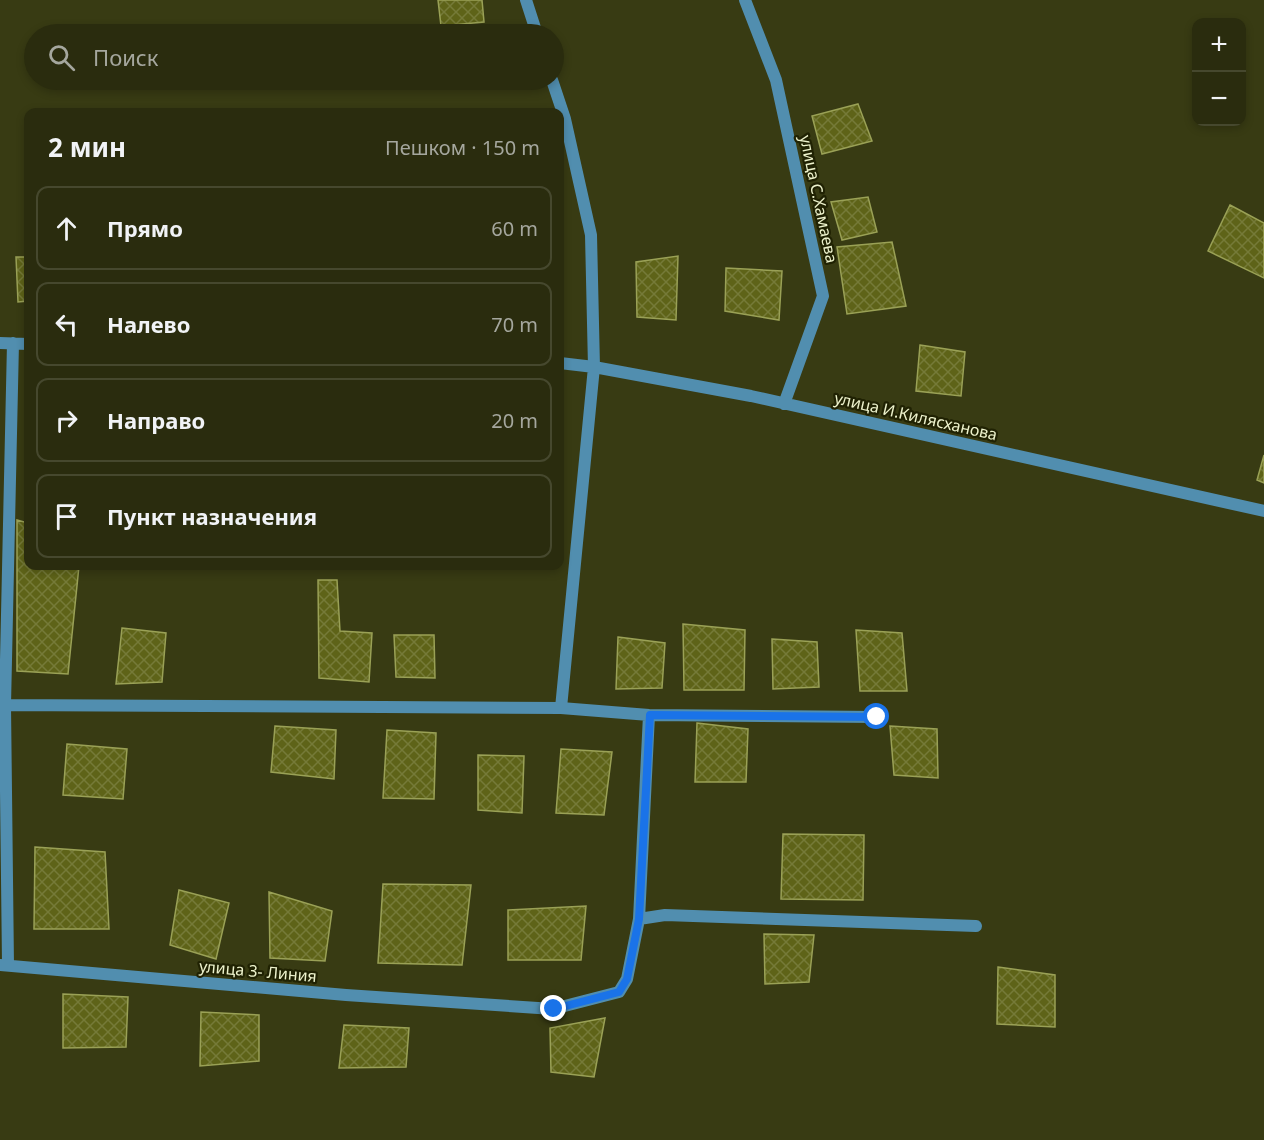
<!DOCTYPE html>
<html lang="ru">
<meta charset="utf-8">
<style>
body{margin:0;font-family:"Noto Sans",sans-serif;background:#323417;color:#f1f3f6}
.controls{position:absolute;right:18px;top:18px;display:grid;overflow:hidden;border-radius:12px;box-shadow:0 3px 9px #0003}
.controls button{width:54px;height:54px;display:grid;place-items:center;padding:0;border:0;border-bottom:2px solid #46482e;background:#2a2c0e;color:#f1f3f6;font:30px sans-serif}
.stop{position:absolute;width:18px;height:18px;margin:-14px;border:4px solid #1a73e8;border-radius:50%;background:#fff}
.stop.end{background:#1a73e8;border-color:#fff;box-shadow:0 2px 6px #0008}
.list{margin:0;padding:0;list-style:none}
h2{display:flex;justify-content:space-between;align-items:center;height:78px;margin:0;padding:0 24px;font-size:26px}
h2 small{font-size:20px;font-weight:400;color:#a5a79e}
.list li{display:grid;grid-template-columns:39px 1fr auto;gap:18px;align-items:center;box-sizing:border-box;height:84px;margin:0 12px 12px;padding:0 12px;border:2px solid #46482e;border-radius:12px}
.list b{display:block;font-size:22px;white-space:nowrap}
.list em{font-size:20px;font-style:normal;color:#a5a79e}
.icon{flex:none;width:33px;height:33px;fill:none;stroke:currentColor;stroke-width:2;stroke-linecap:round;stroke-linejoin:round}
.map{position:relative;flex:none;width:1264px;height:1140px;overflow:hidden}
.search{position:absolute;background:#2a2c0e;box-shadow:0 3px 9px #0003;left:24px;top:24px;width:540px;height:66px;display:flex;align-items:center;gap:15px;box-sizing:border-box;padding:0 21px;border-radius:33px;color:#a5a79e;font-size:22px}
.panel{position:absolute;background:#2a2c0e;box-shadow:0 3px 9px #0003;left:24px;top:108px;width:540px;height:462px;border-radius:12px}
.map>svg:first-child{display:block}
</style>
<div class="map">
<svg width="1264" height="1140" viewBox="0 0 1264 1140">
<defs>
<pattern id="building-cross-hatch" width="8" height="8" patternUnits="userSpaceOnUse" patternTransform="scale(1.5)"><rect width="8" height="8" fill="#5e6318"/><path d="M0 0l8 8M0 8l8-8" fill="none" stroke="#757a38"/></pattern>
</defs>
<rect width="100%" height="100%" fill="#383b13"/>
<path fill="url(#building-cross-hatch)" stroke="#9aa156" stroke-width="1.5" d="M 438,0 L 482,0 L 484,22 L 441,26 Z
M 858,104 L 872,141 L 822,154 L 812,116 Z
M 868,197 L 877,232 L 842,240 L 831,202 Z
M 1230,205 L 1264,223 L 1264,278 L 1208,251 Z
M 892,242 L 906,306 L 847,314 L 837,247 Z
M 678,256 L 676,320 L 637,317 L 636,262 Z
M 16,257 L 28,257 L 28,301 L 18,302 Z
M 726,268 L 782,271 L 779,320 L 725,311 Z
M 920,345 L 965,352 L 961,396 L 916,391 Z
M 1264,455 L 1264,483 L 1257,480 Z
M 17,520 L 28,523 L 28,566 L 79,566 L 68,674 L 17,671 Z
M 318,580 L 337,580 L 340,631 L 372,633 L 369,682 L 319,678 Z
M 683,624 L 745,630 L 744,690 L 684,690 Z
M 122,628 L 166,633 L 162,682 L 116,684 Z
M 856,630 L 902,633 L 907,691 L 860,691 Z
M 394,635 L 434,635 L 435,678 L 396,677 Z
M 618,637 L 665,643 L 662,688 L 616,689 Z
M 772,639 L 817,642 L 819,687 L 773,689 Z
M 697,723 L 748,729 L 746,782 L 695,782 Z
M 275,726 L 336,730 L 334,779 L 271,772 Z
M 890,726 L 937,729 L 938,778 L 894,775 Z
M 387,730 L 436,733 L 434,799 L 383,798 Z
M 67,744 L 127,749 L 123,799 L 63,795 Z
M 561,749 L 612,752 L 604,815 L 556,813 Z
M 478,755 L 524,756 L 522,813 L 478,810 Z
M 783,834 L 864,835 L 863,900 L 781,899 Z
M 35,847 L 105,852 L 109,929 L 34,929 Z
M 383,884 L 471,885 L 462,965 L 378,963 Z
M 179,890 L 229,903 L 216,959 L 170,945 Z
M 269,892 L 332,911 L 325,961 L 270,958 Z
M 586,906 L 581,960 L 508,960 L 508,910 Z
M 764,934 L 814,935 L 809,982 L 765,984 Z
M 998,967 L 1055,975 L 1055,1027 L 997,1024 Z
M 63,994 L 128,997 L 126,1047 L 63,1048 Z
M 201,1012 L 259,1015 L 259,1061 L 200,1066 Z
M 605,1018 L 594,1077 L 551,1072 L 550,1028 Z
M 344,1025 L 409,1028 L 406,1067 L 339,1068 Z"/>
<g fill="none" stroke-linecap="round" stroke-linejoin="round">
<path stroke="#518eaf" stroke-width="12" d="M 526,0 L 537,34
M 745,0 L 776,80 L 823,296 L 784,404
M 552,80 L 565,119 L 591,235 L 594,367 L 561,708
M 0,343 L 28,344
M 560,363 L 594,367 L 751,396 L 1264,511
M 0,705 L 561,708 L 649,715 L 877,717
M 639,919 L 665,915 L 976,926
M 0,965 L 346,995 L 553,1009 L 619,992 L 627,979 L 639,919 L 649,715
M 8,965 L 5,705 L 13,343"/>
</g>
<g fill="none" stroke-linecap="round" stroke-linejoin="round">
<path stroke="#1a73e8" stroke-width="8" d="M 554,1009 L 619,992 L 627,979 L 639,919 L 650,715 L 877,717"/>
</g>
<g text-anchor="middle" stroke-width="4.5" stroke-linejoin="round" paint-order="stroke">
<g font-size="16" fill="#edf2cc" stroke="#202203">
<text transform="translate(819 199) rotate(78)" y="6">улица С.Хамаева</text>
<text transform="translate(916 416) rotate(13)" y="6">улица И.Килясханова</text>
<text transform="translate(258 971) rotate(5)" y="6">улица 3- Линия</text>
</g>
</g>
</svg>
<div class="controls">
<button>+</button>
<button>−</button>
</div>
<div class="stop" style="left:877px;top:717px"></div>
<div class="stop end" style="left:554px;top:1009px"></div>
<div class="search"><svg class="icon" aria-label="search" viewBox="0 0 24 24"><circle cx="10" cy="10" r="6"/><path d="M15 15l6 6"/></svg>Поиск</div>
<section class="panel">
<h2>2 мин<small>Пешком · 150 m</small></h2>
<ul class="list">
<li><svg class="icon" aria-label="ahead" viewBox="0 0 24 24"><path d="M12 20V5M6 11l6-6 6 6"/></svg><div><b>Прямо</b></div><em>60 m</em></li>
<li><svg class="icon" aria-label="left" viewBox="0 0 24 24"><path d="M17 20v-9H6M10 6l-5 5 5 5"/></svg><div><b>Налево</b></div><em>70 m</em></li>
<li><svg class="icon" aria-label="right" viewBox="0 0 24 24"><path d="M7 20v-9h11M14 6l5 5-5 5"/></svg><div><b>Направо</b></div><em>20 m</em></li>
<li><svg class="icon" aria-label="arrive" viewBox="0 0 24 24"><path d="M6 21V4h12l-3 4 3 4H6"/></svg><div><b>Пункт назначения</b></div></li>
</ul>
</section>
</div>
